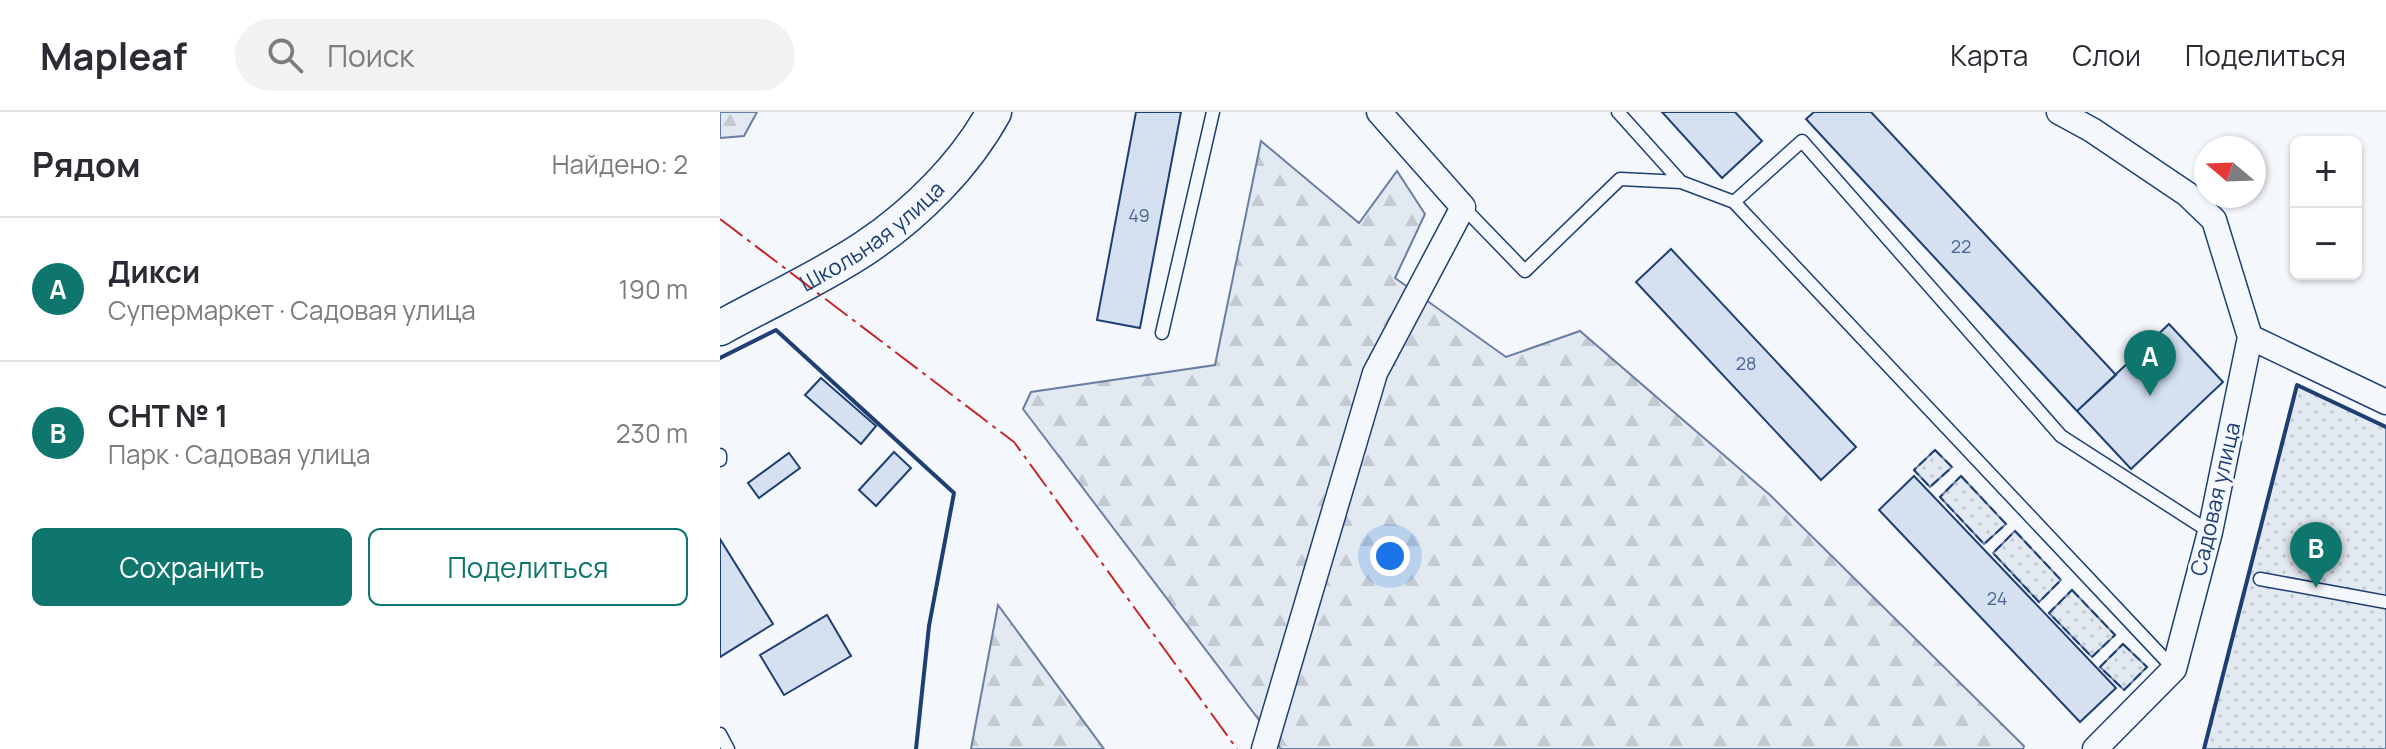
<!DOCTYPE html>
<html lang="ru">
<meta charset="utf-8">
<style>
body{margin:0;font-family:Manrope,sans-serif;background:#f2f2f3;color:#2b2b33}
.controls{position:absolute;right:24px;top:24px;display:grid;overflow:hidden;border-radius:12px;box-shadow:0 2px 6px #0004}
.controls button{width:72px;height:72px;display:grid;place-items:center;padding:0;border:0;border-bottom:2px solid #e1e1e2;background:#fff;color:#2b2b33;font:40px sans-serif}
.compass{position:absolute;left:1474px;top:24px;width:72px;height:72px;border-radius:50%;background:#fff;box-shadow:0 2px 6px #0004;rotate:289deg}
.you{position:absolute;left:670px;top:444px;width:28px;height:28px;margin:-20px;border:6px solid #fff;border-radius:50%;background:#1a73e8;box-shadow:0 0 0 12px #1a73e833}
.badge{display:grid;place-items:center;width:52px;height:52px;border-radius:50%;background:#0f766e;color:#fff;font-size:26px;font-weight:700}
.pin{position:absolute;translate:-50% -66px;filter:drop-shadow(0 2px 4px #0008)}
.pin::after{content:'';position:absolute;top:42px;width:28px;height:24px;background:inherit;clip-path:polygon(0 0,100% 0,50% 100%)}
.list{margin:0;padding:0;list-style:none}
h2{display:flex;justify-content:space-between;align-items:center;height:104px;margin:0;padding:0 32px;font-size:34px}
h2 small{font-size:26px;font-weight:400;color:#7c7c81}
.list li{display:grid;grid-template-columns:52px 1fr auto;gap:24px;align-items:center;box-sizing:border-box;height:144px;padding:0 32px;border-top:2px solid #e1e1e2}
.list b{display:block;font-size:30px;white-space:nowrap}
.list p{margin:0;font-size:26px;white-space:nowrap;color:#7c7c81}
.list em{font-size:26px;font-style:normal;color:#7c7c81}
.actions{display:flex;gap:16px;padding:24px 32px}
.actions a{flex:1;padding:18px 0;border:2px solid #0f766e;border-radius:12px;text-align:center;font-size:28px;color:#0f766e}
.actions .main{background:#0f766e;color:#fff}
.icon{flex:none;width:44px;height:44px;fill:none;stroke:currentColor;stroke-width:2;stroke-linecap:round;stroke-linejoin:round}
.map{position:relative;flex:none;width:1666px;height:637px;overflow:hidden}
header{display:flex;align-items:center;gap:48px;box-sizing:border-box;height:112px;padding:0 40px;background:#fff;border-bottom:2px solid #e1e1e2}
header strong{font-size:38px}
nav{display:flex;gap:44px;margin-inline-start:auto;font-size:28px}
.search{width:560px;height:72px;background:#f2f2f3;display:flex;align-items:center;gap:20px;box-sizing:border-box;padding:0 28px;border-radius:44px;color:#7c7c81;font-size:30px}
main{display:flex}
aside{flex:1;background:#fff}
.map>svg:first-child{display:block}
</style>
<header>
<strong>Mapleaf</strong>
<div class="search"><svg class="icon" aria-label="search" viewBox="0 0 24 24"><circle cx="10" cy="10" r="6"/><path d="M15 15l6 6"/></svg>Поиск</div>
<nav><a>Карта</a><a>Слои</a><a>Поделиться</a></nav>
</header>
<main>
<aside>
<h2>Рядом<small>Найдено: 2</small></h2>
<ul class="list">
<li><span class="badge">A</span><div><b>Дикси</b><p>Супермаркет · Садовая улица</p></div><em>190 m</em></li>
<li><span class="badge">B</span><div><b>СНТ № 1</b><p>Парк · Садовая улица</p></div><em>230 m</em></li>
</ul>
<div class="actions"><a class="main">Сохранить</a><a>Поделиться</a></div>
</aside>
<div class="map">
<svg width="1666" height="637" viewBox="0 0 1666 637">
<defs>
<pattern id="forest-firs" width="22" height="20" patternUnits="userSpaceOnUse" patternTransform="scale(2)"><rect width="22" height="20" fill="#e3e9f0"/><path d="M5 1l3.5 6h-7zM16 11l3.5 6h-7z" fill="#c2c9d1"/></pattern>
<pattern id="garden-dots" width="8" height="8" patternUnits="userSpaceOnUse" patternTransform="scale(2)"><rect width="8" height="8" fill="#e3e9f0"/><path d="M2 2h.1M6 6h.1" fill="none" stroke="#c2c9d1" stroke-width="1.8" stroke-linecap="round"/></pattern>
</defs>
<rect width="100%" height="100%" fill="#f4f7fb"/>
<path fill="url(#forest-firs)" stroke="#687fa3" stroke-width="2" d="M 0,0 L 37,0 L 24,24 L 0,26 Z
M 541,29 L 639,111 L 677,59 L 705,102 L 675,166 L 786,245 L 860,219 L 1050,383 L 1304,634 L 1303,637 L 561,637 L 303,297 L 311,280 L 495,253 Z
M 278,493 L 384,637 L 251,637 Z"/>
<path fill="url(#garden-dots)" stroke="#687fa3" stroke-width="2" d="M 1577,273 L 1666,315 L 1666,637 L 1484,637 Z
M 1215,338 L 1232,355 L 1210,375 L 1194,358 Z
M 1241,364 L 1286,412 L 1264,432 L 1220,385 Z
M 1295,419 L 1341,468 L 1319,490 L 1273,441 Z
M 1352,478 L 1395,523 L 1372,545 L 1329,501 Z
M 1403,532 L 1427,555 L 1404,578 L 1380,555 Z"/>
<path fill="#d5e0f0" stroke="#1d3f73" stroke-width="2" d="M 416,0 L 461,0 L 420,216 L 377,208 Z
M 942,0 L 1015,0 L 1042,29 L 1002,66 Z
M 1094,0 L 1151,0 L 1396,263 L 1357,299 L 1086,7 Z
M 951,137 L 1136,335 L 1101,368 L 916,170 Z
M 1449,212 L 1503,270 L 1411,357 L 1357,299 Z
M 101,266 L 156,314 L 141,332 L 85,283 Z
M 174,340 L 191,356 L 156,394 L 139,378 Z
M 69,341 L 80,356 L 39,386 L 28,371 Z
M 1194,364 L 1396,576 L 1360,610 L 1159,398 Z
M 0,427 L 53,512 L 0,545 Z
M 107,503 L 131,544 L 64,583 L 40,543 Z"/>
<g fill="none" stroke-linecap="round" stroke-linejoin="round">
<defs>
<path id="lane" d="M 898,0 L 961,70
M 1014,90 L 1082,29 L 1341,324 L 1490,420
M 743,95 L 805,159 L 900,67 L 961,70 L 1014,90 L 1454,557
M 442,221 L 493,0
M 0,343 L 0,348
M 1540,467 L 1666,490
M 0,622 L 8,637"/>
<path id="street" d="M 1339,0 L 1372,18 L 1467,82 L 1494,108 L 1530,225 L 1490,420 L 1454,557 L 1375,637
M 1530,225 L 1666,290
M 544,637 L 655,261 L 743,95 L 659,0"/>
<g id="secondary">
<path id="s1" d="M 0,216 C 47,190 100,166 145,136 C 196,102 245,53 274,0"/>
</g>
</defs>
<use href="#lane" stroke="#1d3f73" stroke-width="15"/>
<use href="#street" stroke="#1d3f73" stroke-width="27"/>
<use href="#secondary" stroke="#1d3f73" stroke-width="37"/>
<use href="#lane" stroke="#f4f7fb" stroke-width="12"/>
<use href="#street" stroke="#f4f7fb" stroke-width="24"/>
<use href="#secondary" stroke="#f4f7fb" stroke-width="34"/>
<path stroke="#1d3f73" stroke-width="2" stroke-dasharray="10 4" stroke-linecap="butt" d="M 1215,338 L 1232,355 L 1210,375 L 1194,358 Z
M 1241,364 L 1286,412 L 1264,432 L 1220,385 Z
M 1295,419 L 1341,468 L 1319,490 L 1273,441 Z
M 1352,478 L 1395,523 L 1372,545 L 1329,501 Z
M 1403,532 L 1427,555 L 1404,578 L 1380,555 Z"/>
<path stroke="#1d3f73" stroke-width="4" d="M 0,246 L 56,218 L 234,381 L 209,514 L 196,637
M 1484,637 L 1577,273 L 1666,315"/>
<path stroke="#c62828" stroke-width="2" stroke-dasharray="28 6 4 6" stroke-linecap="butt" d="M 0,107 L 294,330 L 517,637"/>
</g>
<g text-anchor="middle" stroke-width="6" stroke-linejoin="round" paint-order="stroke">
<g font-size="18" fill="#4b6792">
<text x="419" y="110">49</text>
<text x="1241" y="141">22</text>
<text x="1026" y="258">28</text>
<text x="1277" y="493">24</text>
</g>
<g font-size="22" fill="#1d3f73" stroke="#f4f7fb">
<text dy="8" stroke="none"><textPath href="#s1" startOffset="178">Школьная улица</textPath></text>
<text transform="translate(1495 387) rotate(-77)" y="8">Садовая улица</text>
</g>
</g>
</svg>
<div class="controls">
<button>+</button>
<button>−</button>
</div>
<svg class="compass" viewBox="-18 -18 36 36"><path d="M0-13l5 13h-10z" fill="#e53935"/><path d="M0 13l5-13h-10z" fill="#7c7c81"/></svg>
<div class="you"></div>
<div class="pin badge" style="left:1430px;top:284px">A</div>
<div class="pin badge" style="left:1596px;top:476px">B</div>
</div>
</main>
